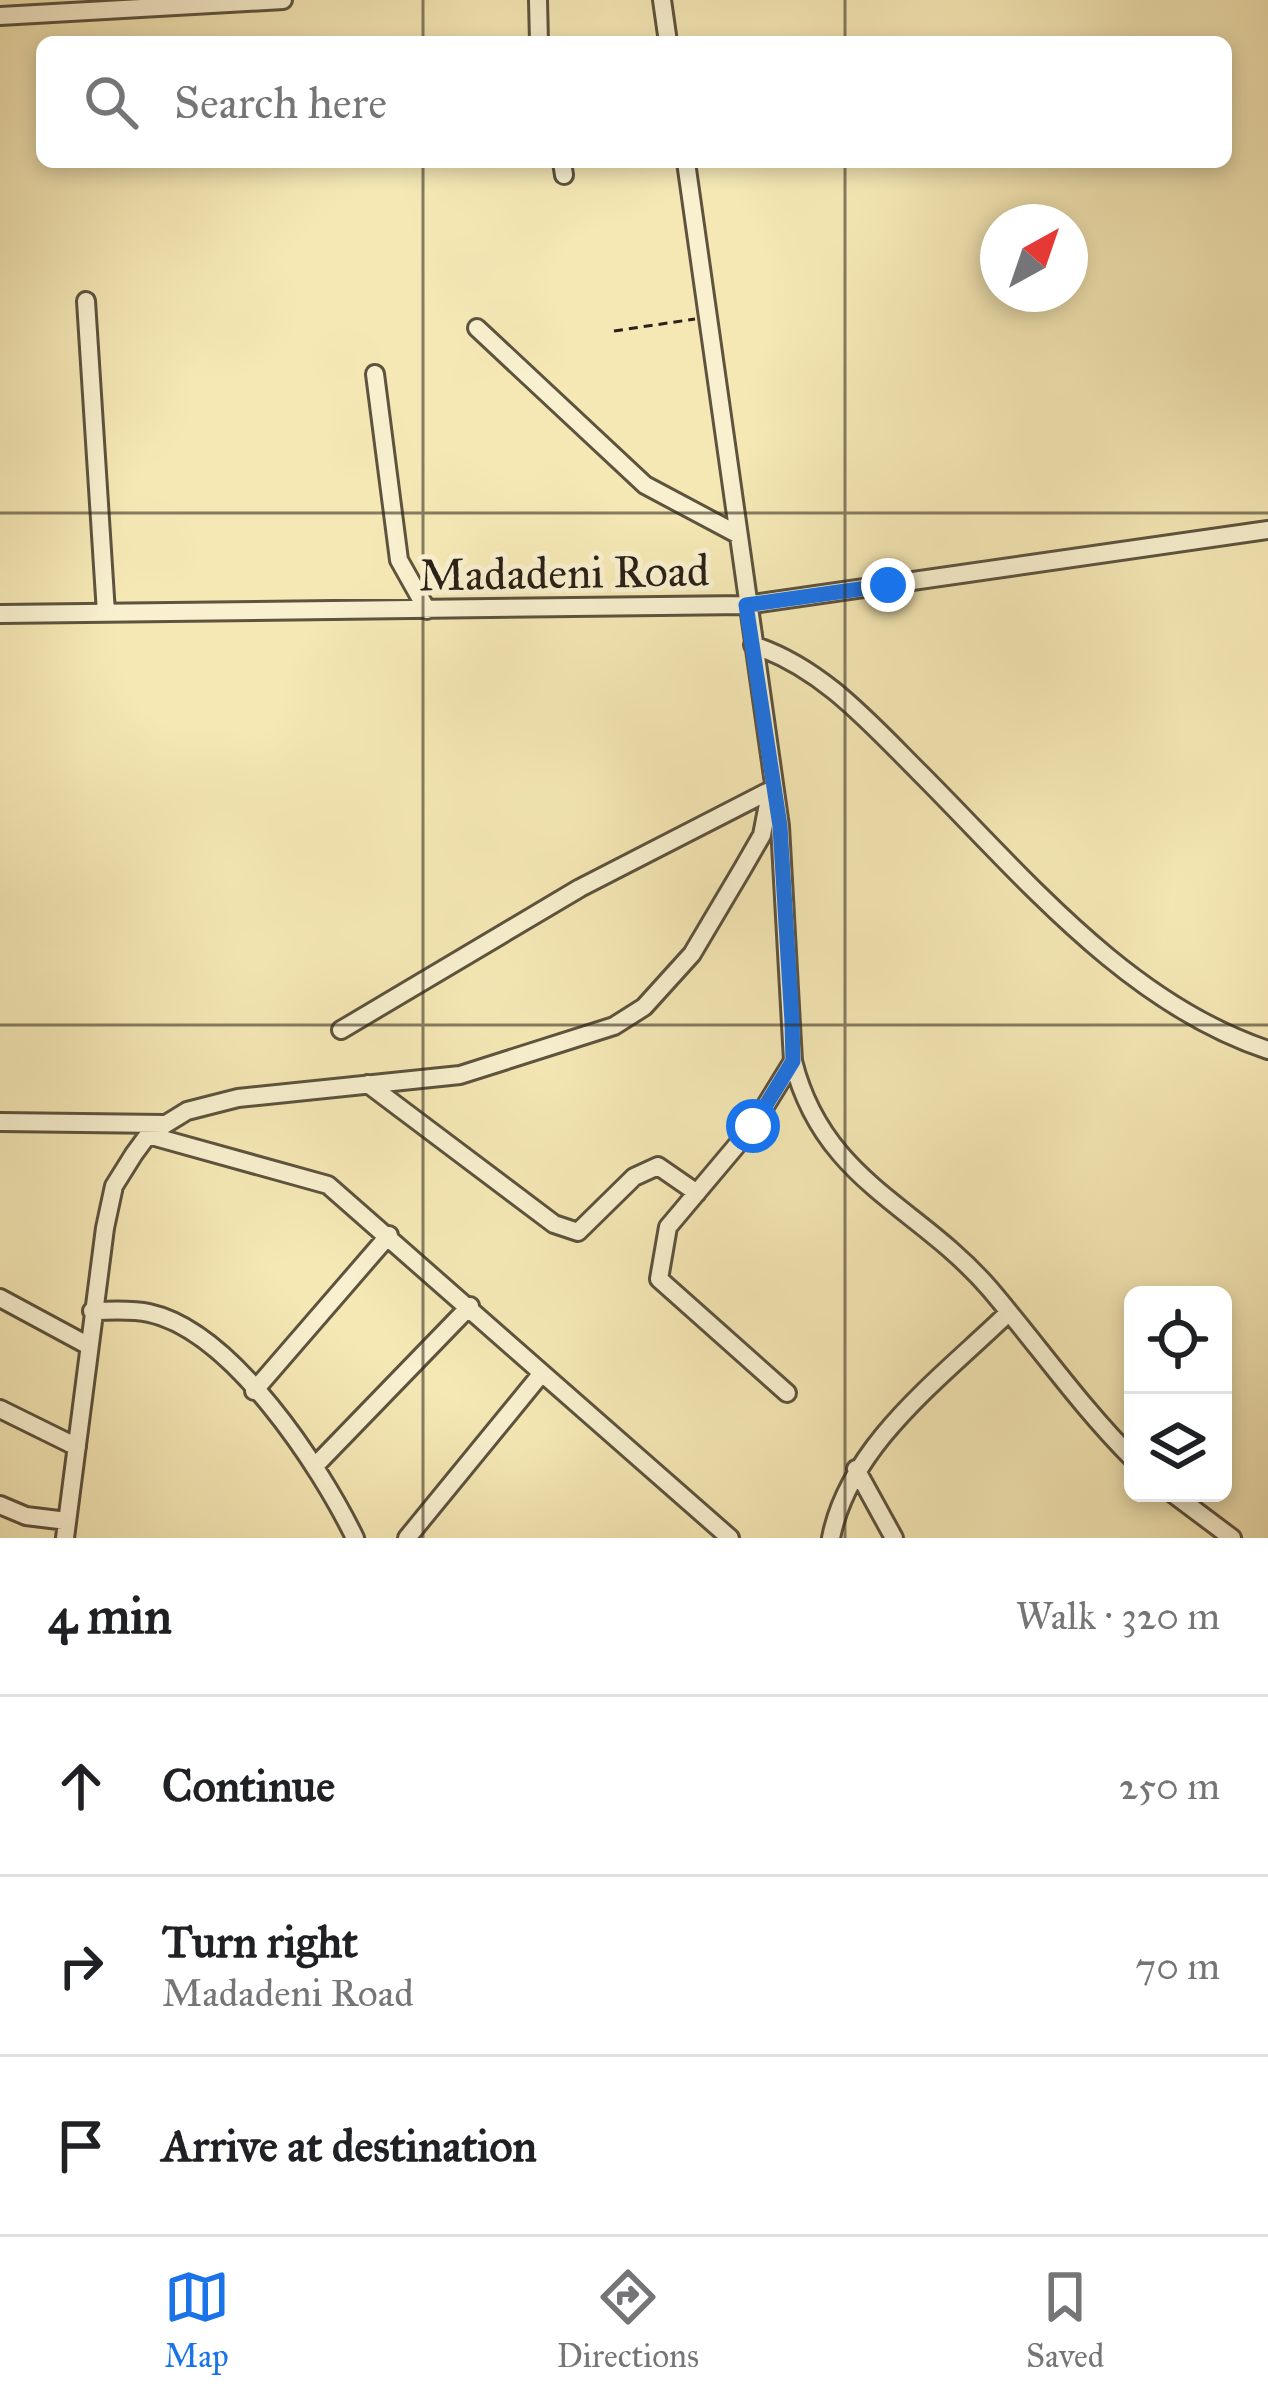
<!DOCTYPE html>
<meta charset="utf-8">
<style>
body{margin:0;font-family:"IM FELL Great Primer",serif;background:#f6f6f6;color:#202124}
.controls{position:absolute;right:36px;bottom:36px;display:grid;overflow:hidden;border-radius:18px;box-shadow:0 6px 18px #0003}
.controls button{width:108px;height:108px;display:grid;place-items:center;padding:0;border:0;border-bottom:3px solid #e0e0e0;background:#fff;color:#202124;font:60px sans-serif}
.compass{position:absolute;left:980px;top:204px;width:108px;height:108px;border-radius:50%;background:#fff;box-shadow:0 6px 18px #0003;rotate:40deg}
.stop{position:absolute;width:36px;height:36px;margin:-27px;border:9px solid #1a73e8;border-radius:50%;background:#fff}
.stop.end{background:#1a73e8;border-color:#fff;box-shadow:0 3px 12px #0008}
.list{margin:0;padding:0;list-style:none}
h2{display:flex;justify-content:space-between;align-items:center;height:156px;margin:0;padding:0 48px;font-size:51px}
h2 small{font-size:39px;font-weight:400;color:#757577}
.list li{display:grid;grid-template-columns:78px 1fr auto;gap:36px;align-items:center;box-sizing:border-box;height:180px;padding:0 48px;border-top:3px solid #e0e0e0}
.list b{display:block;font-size:45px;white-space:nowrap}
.list p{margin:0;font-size:39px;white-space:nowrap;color:#757577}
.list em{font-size:39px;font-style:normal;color:#757577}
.icon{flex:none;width:66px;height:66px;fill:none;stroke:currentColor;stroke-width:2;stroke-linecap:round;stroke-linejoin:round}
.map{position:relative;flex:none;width:1268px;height:1538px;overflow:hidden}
.search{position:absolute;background:#fff;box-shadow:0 6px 18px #0003;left:36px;right:36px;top:36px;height:132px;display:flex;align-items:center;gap:30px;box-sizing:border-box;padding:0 42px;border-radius:18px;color:#757577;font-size:45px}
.sheet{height:696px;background:#fff}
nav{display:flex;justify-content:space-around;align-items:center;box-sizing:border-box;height:168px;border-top:3px solid #e0e0e0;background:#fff;font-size:33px;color:#757577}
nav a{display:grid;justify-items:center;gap:6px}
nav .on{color:#1a73e8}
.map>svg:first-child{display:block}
</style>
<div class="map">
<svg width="1268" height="1538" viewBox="0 0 1268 1538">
<rect width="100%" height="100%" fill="#f5e8b5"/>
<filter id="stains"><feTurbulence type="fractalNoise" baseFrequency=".00167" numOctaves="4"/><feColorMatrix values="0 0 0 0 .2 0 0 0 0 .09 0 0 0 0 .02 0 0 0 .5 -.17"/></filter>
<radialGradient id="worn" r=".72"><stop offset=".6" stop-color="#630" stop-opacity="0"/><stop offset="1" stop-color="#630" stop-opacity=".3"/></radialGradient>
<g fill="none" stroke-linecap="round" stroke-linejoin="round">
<defs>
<path id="minor" d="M 538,0 L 539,42
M 662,0 L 668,42
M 0,16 L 283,0
M 562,162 L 564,175
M 686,162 L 780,826 L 793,1061 C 823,1181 917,1205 989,1288 C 1037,1344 1080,1406 1133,1459
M 86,301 L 106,613
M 477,328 L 645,485 L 737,534
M 375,374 L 399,560 L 427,610
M 0,614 L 746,605 L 1268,530
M 753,645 C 821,667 869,722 919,772 C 1022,875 1126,1003 1268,1050
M 341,1030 L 580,888 L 771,790
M 368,1084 L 554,1224 L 578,1232 L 634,1177 L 658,1166 L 697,1193
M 0,1122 L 164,1124
M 148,1135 L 328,1185 L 730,1538
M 0,1298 L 89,1346
M 92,1311 C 111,1311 131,1309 149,1313 C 232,1331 320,1466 355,1538
M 254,1391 L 389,1235
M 787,1393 L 659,1279 L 668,1227 L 753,1126 L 793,1061
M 0,1409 L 77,1447
M 315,1466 L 470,1306
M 856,1469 L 894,1538
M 1172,1493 L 1232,1538
M 0,1505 L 26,1516 L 67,1521
M 65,1538 L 105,1228 L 114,1186 L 134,1154 L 148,1135 L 187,1111 L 238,1098 L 460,1075 L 614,1026 L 644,1007 L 692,954 L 743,868 L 762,835 L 770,794
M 407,1538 L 542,1373
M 831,1538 C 849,1445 941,1378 1007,1314"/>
</defs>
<use href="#minor" stroke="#5d533e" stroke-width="22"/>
<path stroke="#2a2117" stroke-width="3" stroke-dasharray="9 6" stroke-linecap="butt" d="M 614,331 L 695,319"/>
<use href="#minor" stroke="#f8f0cf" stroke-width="16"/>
</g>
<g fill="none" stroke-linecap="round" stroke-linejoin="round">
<path stroke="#1a73e8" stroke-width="15" d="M 753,1126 L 793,1061 L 792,1022 L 780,826 L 746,605 L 888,585"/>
</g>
<path fill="none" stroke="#2a2117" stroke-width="3" stroke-opacity="0.55" d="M 423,0 L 423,42M 845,0 L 845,42M 423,162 L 423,1538M 845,162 L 845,1538M 0,513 L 1268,513M 0,1025 L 1268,1025"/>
<g text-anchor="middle" stroke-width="10" stroke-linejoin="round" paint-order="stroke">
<g font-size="45" fill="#2a2117" stroke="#f8f0cf">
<text transform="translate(564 572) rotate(-1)" y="16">Madadeni Road</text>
</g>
</g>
<rect width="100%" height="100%" filter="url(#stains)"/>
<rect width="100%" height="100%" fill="url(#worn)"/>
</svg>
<div class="controls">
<button><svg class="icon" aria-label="locate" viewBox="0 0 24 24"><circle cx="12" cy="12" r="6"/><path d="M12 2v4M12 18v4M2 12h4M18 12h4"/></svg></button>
<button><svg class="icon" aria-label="layers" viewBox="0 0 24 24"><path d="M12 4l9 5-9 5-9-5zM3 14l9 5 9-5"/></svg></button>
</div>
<svg class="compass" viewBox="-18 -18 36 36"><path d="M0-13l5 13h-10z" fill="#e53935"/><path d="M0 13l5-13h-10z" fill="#757577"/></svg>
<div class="stop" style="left:753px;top:1126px"></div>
<div class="stop end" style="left:888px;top:585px"></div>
<div class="search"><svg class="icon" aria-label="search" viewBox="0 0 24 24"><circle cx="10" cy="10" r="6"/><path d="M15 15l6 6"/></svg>Search here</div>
</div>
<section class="sheet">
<h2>4 min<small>Walk · 320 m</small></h2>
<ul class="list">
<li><svg class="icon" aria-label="ahead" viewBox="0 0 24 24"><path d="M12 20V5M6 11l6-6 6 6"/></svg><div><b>Continue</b></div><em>250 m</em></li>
<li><svg class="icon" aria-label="right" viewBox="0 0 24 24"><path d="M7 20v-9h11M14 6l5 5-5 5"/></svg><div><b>Turn right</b><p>Madadeni Road</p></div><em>70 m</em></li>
<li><svg class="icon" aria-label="arrive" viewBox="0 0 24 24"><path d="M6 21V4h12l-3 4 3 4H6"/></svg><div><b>Arrive at destination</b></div></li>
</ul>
</section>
<nav>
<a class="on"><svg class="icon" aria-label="map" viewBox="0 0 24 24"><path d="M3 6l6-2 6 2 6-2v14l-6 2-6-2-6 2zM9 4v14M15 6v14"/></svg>Map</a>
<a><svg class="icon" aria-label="directions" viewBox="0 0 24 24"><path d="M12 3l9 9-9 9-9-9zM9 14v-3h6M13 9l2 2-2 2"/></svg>Directions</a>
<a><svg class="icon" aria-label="saved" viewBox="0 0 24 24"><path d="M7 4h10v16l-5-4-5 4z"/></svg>Saved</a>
</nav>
